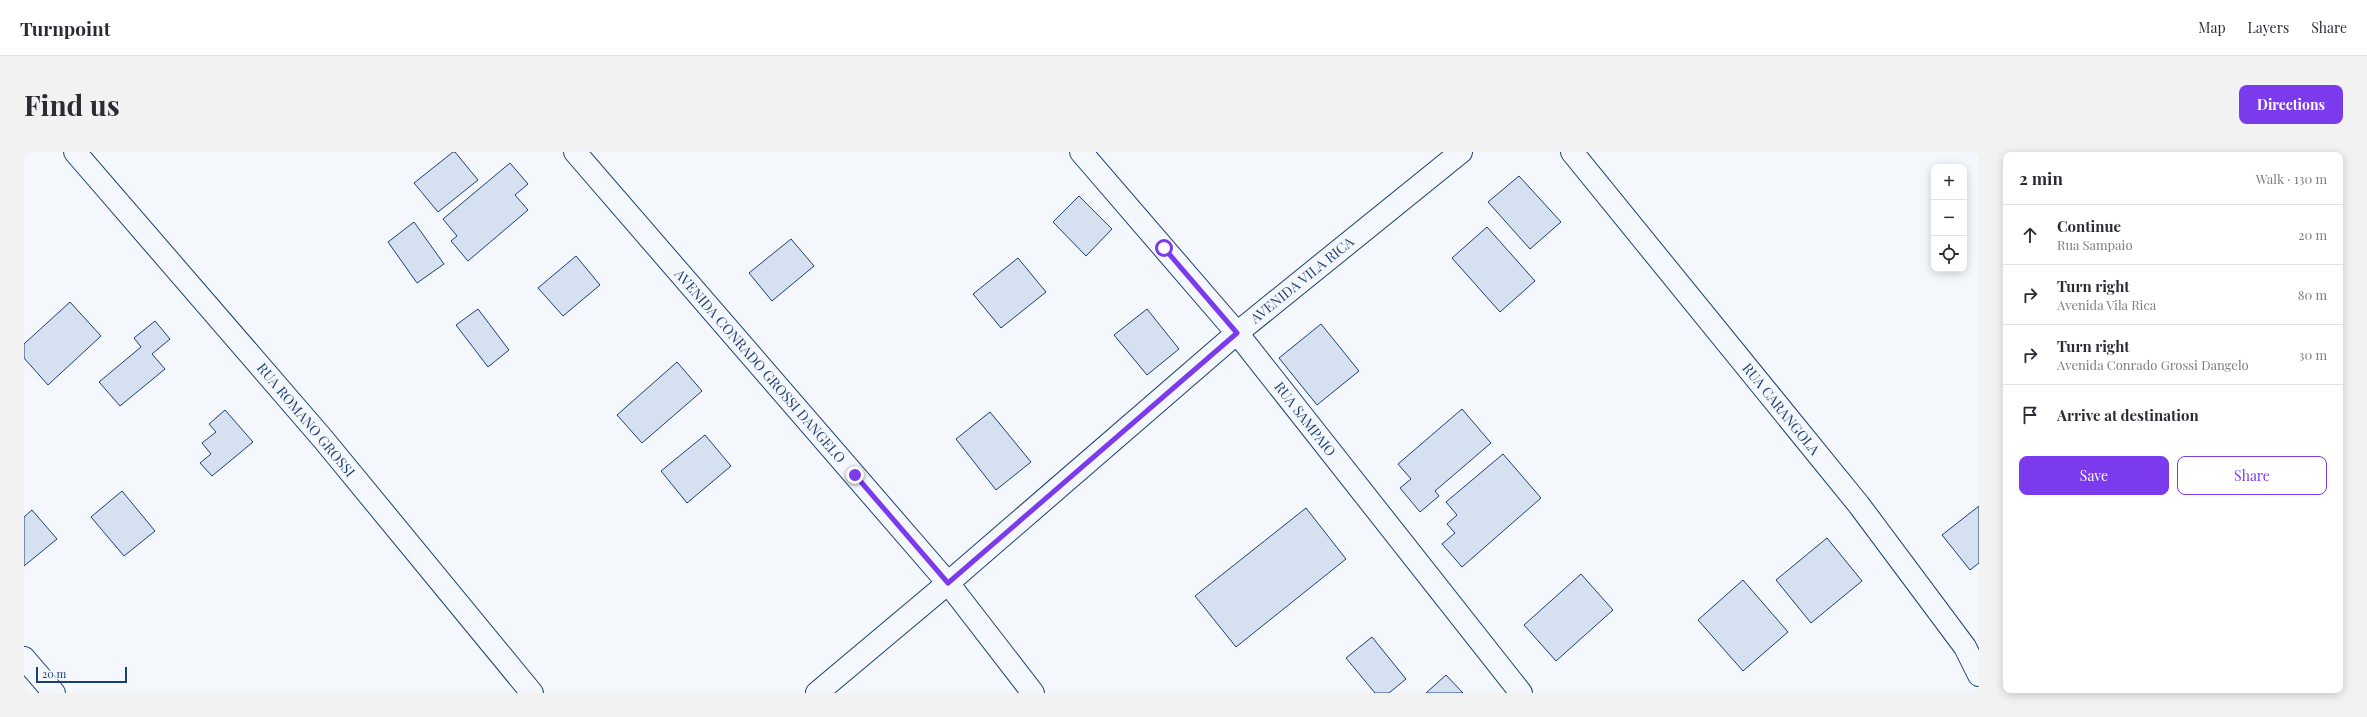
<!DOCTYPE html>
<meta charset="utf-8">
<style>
body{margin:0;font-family:"Playfair Display",serif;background:#f2f2f3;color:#2b2b33}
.controls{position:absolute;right:12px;top:12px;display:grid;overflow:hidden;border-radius:8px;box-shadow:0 2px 10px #0003}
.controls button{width:36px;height:36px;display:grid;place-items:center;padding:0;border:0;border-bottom:1px solid #e1e1e2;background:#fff;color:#2b2b33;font:20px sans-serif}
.scale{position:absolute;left:12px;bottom:10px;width:91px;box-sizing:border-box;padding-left:4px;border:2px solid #1d3f73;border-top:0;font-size:11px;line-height:14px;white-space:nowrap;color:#1d3f73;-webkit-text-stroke:3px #f4f7fb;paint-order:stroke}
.stop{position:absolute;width:12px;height:12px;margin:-9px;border:3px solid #7c3aed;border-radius:50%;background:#fff}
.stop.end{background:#7c3aed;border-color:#fff;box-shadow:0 1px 4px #0008}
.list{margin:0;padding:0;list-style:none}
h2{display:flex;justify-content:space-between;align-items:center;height:52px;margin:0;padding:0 16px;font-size:17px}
h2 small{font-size:13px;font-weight:400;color:#7c7c81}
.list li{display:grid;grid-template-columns:26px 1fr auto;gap:12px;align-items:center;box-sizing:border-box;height:60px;padding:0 16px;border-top:1px solid #e1e1e2}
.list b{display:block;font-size:15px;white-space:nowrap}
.list p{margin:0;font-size:13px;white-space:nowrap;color:#7c7c81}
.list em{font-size:13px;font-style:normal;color:#7c7c81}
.actions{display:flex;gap:8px;padding:12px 16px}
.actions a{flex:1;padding:9px 0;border:1px solid #7c3aed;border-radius:8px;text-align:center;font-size:14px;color:#7c3aed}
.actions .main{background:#7c3aed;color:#fff}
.icon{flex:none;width:22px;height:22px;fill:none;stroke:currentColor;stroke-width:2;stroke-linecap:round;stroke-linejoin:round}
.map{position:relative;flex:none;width:1955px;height:541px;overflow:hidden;border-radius:8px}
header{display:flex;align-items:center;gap:24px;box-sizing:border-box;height:56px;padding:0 20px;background:#fff;border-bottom:1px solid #e1e1e2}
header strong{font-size:19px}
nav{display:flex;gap:22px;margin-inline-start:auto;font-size:14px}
.intro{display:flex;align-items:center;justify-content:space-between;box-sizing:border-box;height:96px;padding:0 24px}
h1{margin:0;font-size:28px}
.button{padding:10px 18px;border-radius:8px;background:#7c3aed;color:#fff;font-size:14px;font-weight:700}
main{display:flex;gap:24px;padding:0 24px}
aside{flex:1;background:#fff;border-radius:8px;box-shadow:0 2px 10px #0003}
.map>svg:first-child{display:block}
</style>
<header>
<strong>Turnpoint</strong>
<nav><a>Map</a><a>Layers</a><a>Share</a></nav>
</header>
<div class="intro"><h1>Find us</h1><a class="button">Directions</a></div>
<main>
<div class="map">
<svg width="1955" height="541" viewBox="0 0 1955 541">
<rect width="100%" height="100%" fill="#f4f7fb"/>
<path fill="#d5e0f0" stroke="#1d3f73" d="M 429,0 L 431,0 L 454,28 L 414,60 L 390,31 Z
M 486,11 L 504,32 L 491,43 L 504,58 L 444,109 L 427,89 L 433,84 L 419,67 Z
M 1495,24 L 1537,70 L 1506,97 L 1464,50 Z
M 1055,44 L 1088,77 L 1062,104 L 1029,70 Z
M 390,70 L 420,112 L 393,131 L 364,90 Z
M 1463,75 L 1511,129 L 1476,160 L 1428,106 Z
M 767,87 L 790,114 L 748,149 L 725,121 Z
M 552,104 L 576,133 L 539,164 L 514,136 Z
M 994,106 L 1022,140 L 977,176 L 949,142 Z
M 46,150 L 77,184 L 24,233 L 0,206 L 0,192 Z
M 454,157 L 485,198 L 464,215 L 432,173 Z
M 1123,157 L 1155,197 L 1123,223 L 1090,183 Z
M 131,169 L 146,187 L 128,202 L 141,217 L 96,254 L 75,230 L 117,195 L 110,186 Z
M 1297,172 L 1335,219 L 1293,253 L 1255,206 Z
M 653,210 L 678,239 L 618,291 L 593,263 Z
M 1438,257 L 1467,291 L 1411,339 L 1415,344 L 1396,360 L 1376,336 L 1387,327 L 1374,312 Z
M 201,258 L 229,290 L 188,324 L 176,311 L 187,302 L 178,291 L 192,280 L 185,272 Z
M 966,260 L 1007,310 L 972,338 L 932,287 Z
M 681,283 L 707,314 L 663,351 L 637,319 Z
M 1479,302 L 1517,346 L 1438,415 L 1418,392 L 1431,381 L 1423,372 L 1433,363 L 1422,350 Z
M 98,339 L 131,379 L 100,404 L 67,365 Z
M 1955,354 L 1955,411 L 1946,418 L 1918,383 Z
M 1282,356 L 1322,407 L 1212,495 L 1171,444 Z
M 8,358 L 33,387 L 0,414 L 0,365 Z
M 1803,386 L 1838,429 L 1787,471 L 1752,428 Z
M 1557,422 L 1589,458 L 1532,509 L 1500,473 Z
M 1719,428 L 1764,480 L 1719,519 L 1674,468 Z
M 1348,485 L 1382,527 L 1365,541 L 1351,541 L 1322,506 Z
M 1422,523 L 1439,541 L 1402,541 Z"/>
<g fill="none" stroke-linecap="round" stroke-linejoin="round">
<defs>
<path id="minor" d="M 51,0 L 299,287 L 508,541
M 551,0 L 924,431 L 1009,541
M 1057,0 L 1213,181 L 1497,541
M 1548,0 L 1835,353 L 1941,495 L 1955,523
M 0,506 L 30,541
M 793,541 L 924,431 L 1213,181 L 1437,0"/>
</defs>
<use href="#minor" stroke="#1d3f73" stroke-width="24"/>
<use href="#minor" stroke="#f4f7fb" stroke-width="22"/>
</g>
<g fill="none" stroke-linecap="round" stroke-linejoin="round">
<path stroke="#7c3aed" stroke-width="5" d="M 831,323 L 924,431 L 1213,181 L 1140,96"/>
</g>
<g text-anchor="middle" stroke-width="3" stroke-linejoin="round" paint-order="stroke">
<g font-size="14" fill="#1d3f73" stroke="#f4f7fb">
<text transform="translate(1278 128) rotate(-39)" y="5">AVENIDA VILA RICA</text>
<text transform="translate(736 214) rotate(49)" y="5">AVENIDA CONRADO GROSSI DANGELO</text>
<text transform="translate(1757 257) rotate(51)" y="5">RUA CARANGOLA</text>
<text transform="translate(1281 267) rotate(52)" y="5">RUA SAMPAIO</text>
<text transform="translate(282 268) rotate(50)" y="5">RUA ROMANO GROSSI</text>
</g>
</g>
</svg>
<div class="controls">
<button>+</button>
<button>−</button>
<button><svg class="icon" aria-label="locate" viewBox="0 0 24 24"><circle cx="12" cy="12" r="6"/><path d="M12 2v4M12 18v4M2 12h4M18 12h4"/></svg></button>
</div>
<div class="scale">20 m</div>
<div class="stop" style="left:1140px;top:96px"></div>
<div class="stop end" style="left:831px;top:323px"></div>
</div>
<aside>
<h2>2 min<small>Walk · 130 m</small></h2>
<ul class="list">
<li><svg class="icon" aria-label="ahead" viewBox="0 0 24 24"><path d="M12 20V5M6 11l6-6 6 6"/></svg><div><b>Continue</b><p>Rua Sampaio</p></div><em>20 m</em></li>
<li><svg class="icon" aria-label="right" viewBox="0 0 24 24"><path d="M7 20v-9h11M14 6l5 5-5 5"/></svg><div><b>Turn right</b><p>Avenida Vila Rica</p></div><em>80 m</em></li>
<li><svg class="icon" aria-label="right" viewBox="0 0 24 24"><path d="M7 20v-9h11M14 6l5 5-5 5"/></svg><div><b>Turn right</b><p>Avenida Conrado Grossi Dangelo</p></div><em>30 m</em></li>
<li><svg class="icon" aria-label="arrive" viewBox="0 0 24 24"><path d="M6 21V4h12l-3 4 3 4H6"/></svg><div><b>Arrive at destination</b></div></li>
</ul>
<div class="actions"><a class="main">Save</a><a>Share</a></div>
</aside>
</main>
